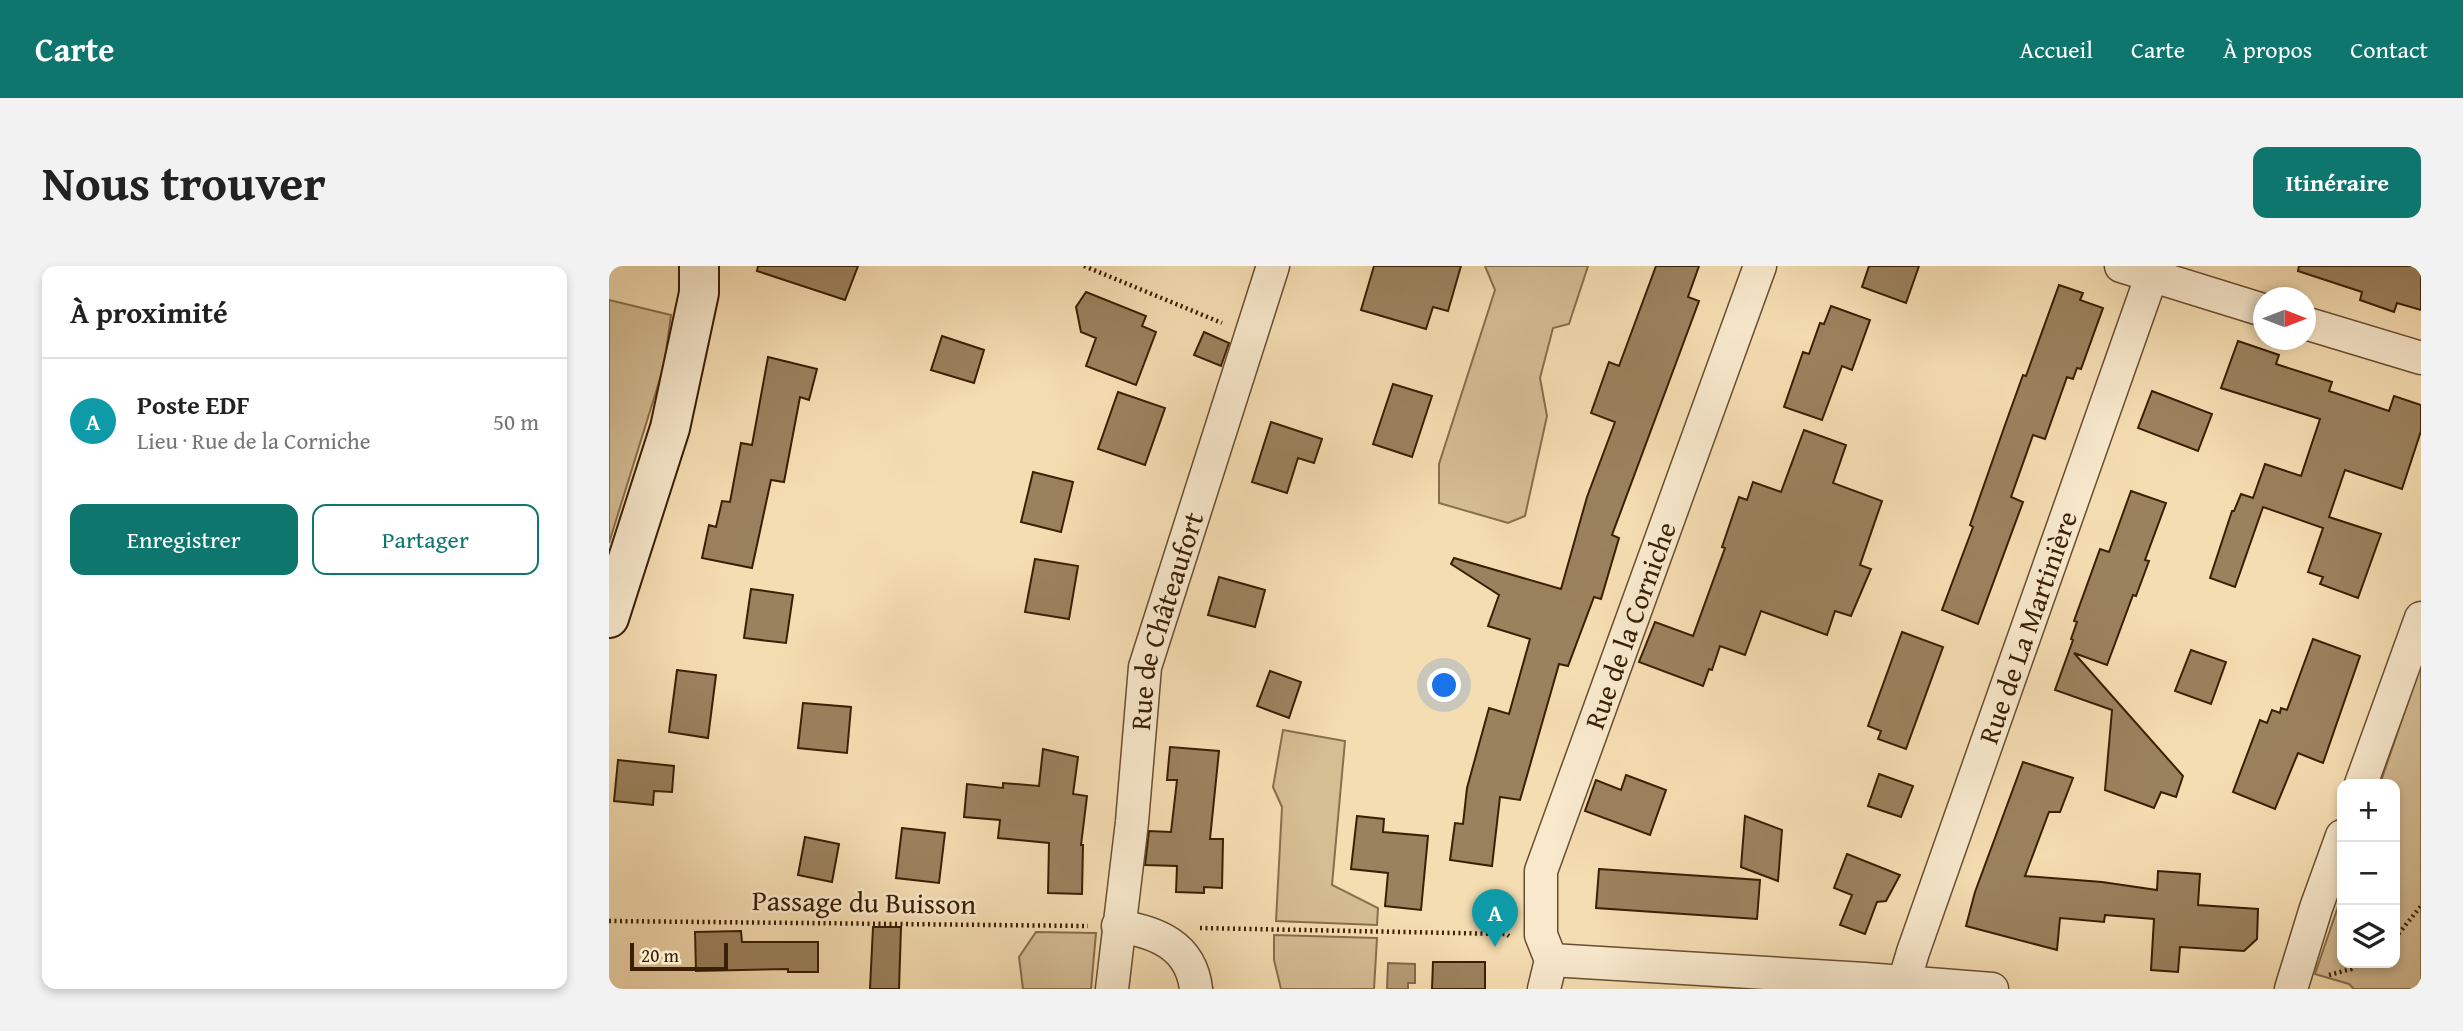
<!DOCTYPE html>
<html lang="fr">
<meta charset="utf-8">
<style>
body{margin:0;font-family:"Gentium Book Plus",serif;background:#f2f2f2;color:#222}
.controls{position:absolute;right:21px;bottom:21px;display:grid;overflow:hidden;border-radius:14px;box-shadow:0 4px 10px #0003}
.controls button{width:63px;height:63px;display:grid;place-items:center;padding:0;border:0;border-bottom:2px solid #e0e0e0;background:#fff;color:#222;font:35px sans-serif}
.compass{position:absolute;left:1644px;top:21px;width:63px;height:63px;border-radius:50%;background:#fff;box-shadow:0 4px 10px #0003;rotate:90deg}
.scale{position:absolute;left:21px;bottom:18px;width:98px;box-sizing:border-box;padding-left:7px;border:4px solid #3a1f04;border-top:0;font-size:19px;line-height:24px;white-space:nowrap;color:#3a1f04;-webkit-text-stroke:5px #f8e9cd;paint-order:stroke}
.you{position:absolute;left:836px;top:420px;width:24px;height:24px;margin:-18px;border:5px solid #fff;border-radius:50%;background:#1a73e8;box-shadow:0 0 0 10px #1a73e833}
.badge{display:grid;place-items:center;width:46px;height:46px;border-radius:50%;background:#0f766e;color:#fff;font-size:23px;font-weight:700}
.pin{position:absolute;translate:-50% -58px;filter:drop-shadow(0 2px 4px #0008)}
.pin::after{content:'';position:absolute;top:37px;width:24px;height:21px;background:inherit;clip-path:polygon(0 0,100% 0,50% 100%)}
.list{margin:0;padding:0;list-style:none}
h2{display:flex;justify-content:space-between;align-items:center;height:91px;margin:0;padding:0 28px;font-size:30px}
h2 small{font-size:23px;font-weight:400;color:#767676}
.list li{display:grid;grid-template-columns:46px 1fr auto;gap:21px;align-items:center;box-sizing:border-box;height:126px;padding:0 28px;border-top:2px solid #e0e0e0}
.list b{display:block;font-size:26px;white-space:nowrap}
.list p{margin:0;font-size:23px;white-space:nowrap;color:#767676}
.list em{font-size:23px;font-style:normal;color:#767676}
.actions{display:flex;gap:14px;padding:21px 28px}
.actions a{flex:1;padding:16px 0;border:2px solid #0f766e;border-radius:14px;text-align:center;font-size:24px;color:#0f766e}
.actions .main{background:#0f766e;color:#fff}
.icon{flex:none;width:38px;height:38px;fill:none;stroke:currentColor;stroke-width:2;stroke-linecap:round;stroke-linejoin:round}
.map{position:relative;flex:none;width:1812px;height:723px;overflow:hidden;border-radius:14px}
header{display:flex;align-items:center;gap:42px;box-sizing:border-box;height:98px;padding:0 35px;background:#0f766e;color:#fff}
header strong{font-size:33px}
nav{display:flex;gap:38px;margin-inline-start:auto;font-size:24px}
.intro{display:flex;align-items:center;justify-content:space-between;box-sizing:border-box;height:168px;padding:0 42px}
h1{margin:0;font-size:49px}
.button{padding:18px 32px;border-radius:14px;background:#0f766e;color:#fff;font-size:24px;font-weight:700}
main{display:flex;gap:42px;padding:0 42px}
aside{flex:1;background:#fff;border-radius:14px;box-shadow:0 4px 10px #0003}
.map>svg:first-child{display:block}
</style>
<header>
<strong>Carte</strong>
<nav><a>Accueil</a><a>Carte</a><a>À propos</a><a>Contact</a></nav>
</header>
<div class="intro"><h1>Nous trouver</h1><a class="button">Itinéraire</a></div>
<main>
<aside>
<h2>À proximité<small></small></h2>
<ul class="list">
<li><span class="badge" style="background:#0f9aa8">A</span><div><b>Poste EDF</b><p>Lieu · Rue de la Corniche</p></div><em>50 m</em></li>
</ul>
<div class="actions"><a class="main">Enregistrer</a><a>Partager</a></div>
</aside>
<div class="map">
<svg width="1812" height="723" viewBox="0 0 1812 723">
<rect width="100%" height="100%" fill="#f5ddb2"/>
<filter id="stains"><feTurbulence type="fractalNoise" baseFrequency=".00286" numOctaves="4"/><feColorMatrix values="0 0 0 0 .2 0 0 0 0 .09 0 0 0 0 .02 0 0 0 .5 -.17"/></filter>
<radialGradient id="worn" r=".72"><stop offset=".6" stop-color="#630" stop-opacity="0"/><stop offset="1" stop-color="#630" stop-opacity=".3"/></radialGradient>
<path fill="#d5bd94" stroke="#886e4c" stroke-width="2" d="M 876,0 L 979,0 L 960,58 L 944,62 L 931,112 L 938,150 L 916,250 L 899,257 L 830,237 L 830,198 L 886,24 Z
M 0,34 L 62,49 L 55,100 L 0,277 Z
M 1812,398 L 1812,723 L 1745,723 L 1740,718 L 1706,708 L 1733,629 L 1733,697 L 1786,697 L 1786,518 L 1771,518 Z
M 674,464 L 736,475 L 723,619 L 769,642 L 768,659 L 667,655 L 673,541 L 664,521 Z
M 427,666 L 487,667 L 482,723 L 414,723 L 410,691 Z
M 665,669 L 768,672 L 765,723 L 672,723 L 665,694 Z"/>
<path fill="#b59c77" stroke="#846a49" stroke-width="2" d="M 779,697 L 806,698 L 806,717 L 799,717 L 799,723 L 778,723 Z"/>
<path fill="#9b825e" stroke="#3a1f04" stroke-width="2" d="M 149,0 L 249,0 L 236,34 L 148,5 Z
M 765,0 L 852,0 L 839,45 L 824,41 L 817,63 L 752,44 Z
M 1047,0 L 1090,0 L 1079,31 L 1090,35 L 1003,269 L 1010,272 L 992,333 L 985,331 L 959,400 L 950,398 L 911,534 L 891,531 L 883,600 L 841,594 L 846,557 L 854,558 L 858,522 L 880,442 L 900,448 L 921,373 L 879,360 L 890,329 L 842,298 L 845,292 L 952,323 L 978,231 L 1006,156 L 982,147 L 1000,96 L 1010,100 Z
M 1260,0 L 1310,0 L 1297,37 L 1253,21 Z
M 1690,0 L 1812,0 L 1812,44 L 1788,37 L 1785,46 L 1751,34 L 1753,26 L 1689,5 Z
M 1450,19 L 1474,27 L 1471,34 L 1494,42 L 1472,103 L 1468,102 L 1464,113 L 1458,111 L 1436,173 L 1424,169 L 1402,231 L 1414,236 L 1369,358 L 1333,344 L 1364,261 L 1361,259 L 1396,159 L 1414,109 L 1417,110 Z
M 477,26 L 537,50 L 533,60 L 547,66 L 527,119 L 477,100 L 487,72 L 472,66 L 467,41 Z
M 1222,40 L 1261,54 L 1243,104 L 1233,100 L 1213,154 L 1175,141 L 1194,86 L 1200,88 L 1211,57 L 1215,58 Z
M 595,66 L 620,77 L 612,100 L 585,89 Z
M 333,70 L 375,84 L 365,117 L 322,104 Z
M 1629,75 L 1670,89 L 1667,98 L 1723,116 L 1720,125 L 1780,145 L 1785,130 L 1812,139 L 1812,165 L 1793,223 L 1736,204 L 1720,251 L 1772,268 L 1749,332 L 1711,318 L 1714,311 L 1699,306 L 1714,262 L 1654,241 L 1626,321 L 1601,312 L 1623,245 L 1625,245 L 1632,228 L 1644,232 L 1656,198 L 1692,210 L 1711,153 L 1612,122 Z
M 159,91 L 208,103 L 200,134 L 191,131 L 175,216 L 162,214 L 143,302 L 93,292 L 100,259 L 107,261 L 113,235 L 121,236 L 132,177 L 143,179 Z
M 784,118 L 823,130 L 803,191 L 764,178 Z
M 1543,125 L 1603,148 L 1589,185 L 1529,162 Z
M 509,126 L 556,142 L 536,199 L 489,183 Z
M 662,156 L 713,173 L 705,197 L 689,192 L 678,227 L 643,216 Z
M 1195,164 L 1237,179 L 1224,217 L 1273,235 L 1251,299 L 1262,303 L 1242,350 L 1226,345 L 1218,369 L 1152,345 L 1136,389 L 1111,380 L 1103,404 L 1100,403 L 1094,420 L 1030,396 L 1046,356 L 1084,370 L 1116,282 L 1113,281 L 1130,231 L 1138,234 L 1144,216 L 1172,226 Z
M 424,206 L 464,216 L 452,266 L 412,256 Z
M 1522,225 L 1557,237 L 1536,294 L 1540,295 L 1527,330 L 1524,329 L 1498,399 L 1465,387 L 1574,510 L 1567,531 L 1552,526 L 1545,542 L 1496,524 L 1503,444 L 1446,424 L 1464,374 L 1462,373 L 1468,356 L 1465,355 L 1491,283 L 1500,286 Z
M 426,293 L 469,300 L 460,353 L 416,346 Z
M 610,311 L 656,324 L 646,361 L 599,349 Z
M 142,323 L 184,329 L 177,377 L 135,372 Z
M 1293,366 L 1334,381 L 1297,483 L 1269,473 L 1272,465 L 1259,460 Z
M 1704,373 L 1751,390 L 1714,497 L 1689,487 L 1666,543 L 1624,526 L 1651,454 L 1658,457 L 1663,444 L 1671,447 L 1672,442 L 1678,444 Z
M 1582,384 L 1617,396 L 1602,438 L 1566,425 Z
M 68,404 L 107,409 L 99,472 L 60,466 Z
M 661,405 L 692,416 L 680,452 L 648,440 Z
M 194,437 L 242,441 L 238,487 L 189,482 Z
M 561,481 L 610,485 L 601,573 L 614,573 L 613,622 L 595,621 L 595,627 L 567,626 L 568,600 L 536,599 L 540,565 L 562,566 L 568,514 L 558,514 Z
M 434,483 L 469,491 L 464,528 L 478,530 L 472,579 L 474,579 L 473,628 L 439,627 L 440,577 L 389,572 L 391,554 L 355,551 L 358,518 L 394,522 L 394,517 L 430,520 Z
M 9,494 L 65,500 L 63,526 L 45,525 L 44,539 L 5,535 Z
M 1414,496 L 1464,512 L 1451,546 L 1440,546 L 1416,610 L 1493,616 L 1548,624 L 1549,605 L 1591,608 L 1589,639 L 1649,643 L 1648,673 L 1635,685 L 1571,681 L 1569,706 L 1542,704 L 1545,653 L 1496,649 L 1495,656 L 1451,652 L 1448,684 L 1357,660 L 1366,626 Z
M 1270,508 L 1304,520 L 1292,551 L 1259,540 Z
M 1017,509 L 1057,524 L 1041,569 L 976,545 L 987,514 L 1012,524 Z
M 748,550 L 775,553 L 774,566 L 819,570 L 812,644 L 776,640 L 779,607 L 742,603 Z
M 1136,550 L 1173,564 L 1169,615 L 1132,601 Z
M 293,562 L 336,567 L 330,617 L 287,612 Z
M 196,571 L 230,578 L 223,616 L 189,609 Z
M 1238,588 L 1291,609 L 1277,635 L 1268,636 L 1256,668 L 1231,659 L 1243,629 L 1225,622 Z
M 990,603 L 1151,614 L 1148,653 L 987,642 Z
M 264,661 L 292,661 L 290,723 L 261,723 Z
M 132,665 L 133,676 L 209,676 L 209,706 L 179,706 L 179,703 L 87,705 L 86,666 Z
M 824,696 L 876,696 L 876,723 L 823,723 Z"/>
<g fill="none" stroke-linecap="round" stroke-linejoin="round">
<defs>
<g id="street">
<path d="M 1512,0 L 1654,44"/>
<path d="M 1696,57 L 1812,92"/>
<path d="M 1752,518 L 1812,352"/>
<path d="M 509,660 C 547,666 582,679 587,723"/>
<path d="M 942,694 L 1256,713 L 1383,723"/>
<path id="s1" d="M 503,723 L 523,556 L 536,401 L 664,0"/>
<path id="s2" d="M 935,723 L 942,694 L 932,669 L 932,605 L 1151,0"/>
<path id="s3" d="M 1293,723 L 1304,686 L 1546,0"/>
<path d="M 1682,723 L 1707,642 L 1733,570"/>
</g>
<path id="secondary" d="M 0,352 L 61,162 L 90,27 L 90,0"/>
</defs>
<use href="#street" stroke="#694e30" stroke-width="35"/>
<use href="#secondary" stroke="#3a1f04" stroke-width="42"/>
<path stroke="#3a1f04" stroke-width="4.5" stroke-dasharray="2 3.5" stroke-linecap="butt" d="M 475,0 L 613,57
M 0,655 L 479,660
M 591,662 L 897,668 L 900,670
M 1786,672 L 1812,640
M 1720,709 L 1742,703 L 1752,697"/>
<use href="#street" stroke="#f8e9cd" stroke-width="32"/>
<use href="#secondary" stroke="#f8e9cd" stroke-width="38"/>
</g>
<g text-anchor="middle" stroke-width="5" stroke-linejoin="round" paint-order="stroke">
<g font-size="28" fill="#3a1f04" stroke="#f8e9cd">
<text dy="10" stroke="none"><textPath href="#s1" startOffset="373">Rue de Châteaufort</textPath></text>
<text dy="10" stroke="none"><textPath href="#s2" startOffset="382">Rue de la Corniche</textPath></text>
<text dy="10" stroke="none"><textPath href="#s3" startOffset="383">Rue de La Martinière</textPath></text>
<text transform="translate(255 636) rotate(1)" y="10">Passage du Buisson</text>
</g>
</g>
<rect width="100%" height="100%" filter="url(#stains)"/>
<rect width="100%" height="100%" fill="url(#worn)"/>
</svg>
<div class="controls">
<button>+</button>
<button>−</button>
<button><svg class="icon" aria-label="layers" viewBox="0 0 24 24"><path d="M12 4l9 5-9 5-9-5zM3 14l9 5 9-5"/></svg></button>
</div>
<svg class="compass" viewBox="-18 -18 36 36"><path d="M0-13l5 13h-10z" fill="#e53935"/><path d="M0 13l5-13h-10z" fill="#767676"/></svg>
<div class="scale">20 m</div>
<div class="you"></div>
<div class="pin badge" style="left:886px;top:681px;background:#0f9aa8">A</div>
</div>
</main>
